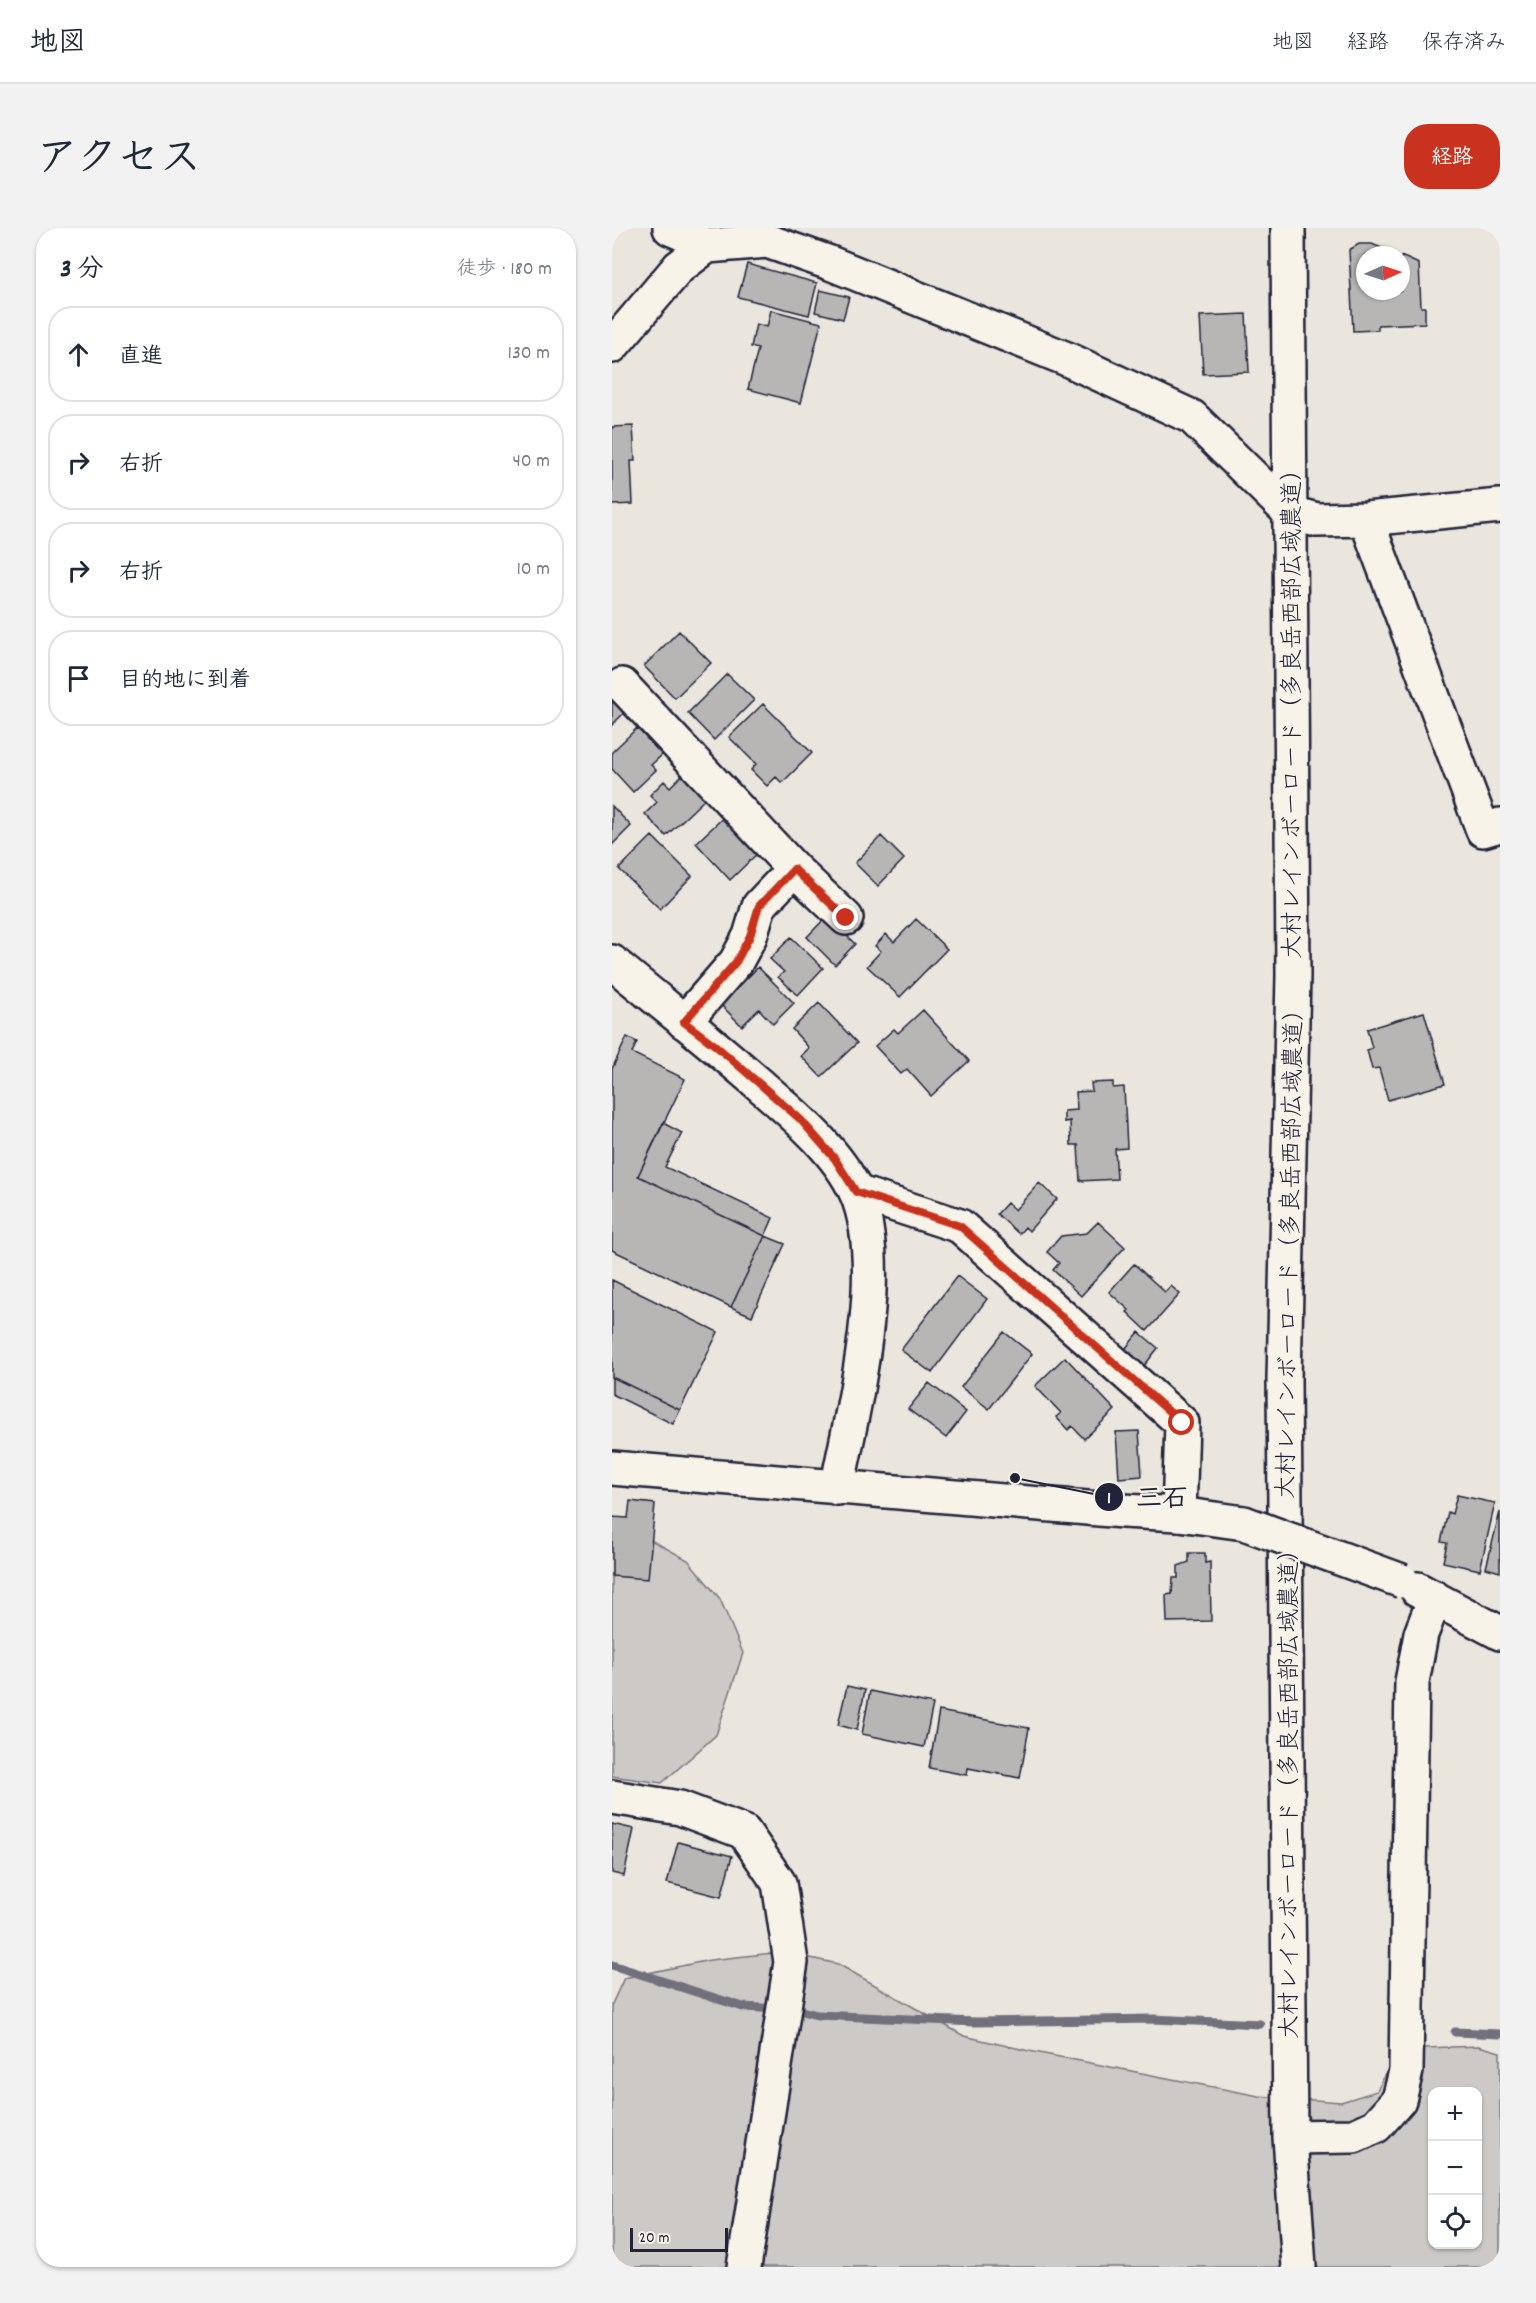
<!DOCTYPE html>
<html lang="ja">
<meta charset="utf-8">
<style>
body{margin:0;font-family:Dekko,"Klee One",sans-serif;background:#f2f2f3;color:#1f2937}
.controls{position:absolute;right:18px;bottom:18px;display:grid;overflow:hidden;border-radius:12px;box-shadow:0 2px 4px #0004}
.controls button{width:54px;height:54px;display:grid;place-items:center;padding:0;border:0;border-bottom:2px solid #e0e1e3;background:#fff;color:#1f2937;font:30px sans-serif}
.compass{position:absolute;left:744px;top:18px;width:54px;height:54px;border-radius:50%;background:#fff;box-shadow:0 2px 4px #0004;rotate:87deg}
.scale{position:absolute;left:18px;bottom:15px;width:98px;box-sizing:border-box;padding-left:6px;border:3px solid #22223b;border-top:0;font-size:16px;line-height:21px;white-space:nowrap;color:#22223b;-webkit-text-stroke:4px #f7f3e8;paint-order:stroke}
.stop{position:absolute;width:18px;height:18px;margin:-14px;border:4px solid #c8321e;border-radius:50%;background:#fff}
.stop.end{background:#c8321e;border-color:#fff;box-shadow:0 2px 6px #0008}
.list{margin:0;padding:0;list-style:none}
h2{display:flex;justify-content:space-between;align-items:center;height:78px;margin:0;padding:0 24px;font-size:26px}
h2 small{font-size:20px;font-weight:400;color:#747a83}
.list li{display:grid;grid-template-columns:39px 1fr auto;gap:18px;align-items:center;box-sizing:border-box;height:96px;margin:0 12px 12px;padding:0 12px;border:2px solid #e0e1e3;border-radius:24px}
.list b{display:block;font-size:22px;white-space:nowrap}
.list em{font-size:20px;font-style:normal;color:#747a83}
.icon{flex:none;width:33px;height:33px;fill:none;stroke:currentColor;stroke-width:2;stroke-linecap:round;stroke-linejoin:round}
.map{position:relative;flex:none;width:888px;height:2039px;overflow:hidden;border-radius:24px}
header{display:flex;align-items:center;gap:36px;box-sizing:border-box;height:84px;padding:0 30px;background:#fff;border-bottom:2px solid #e0e1e3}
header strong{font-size:28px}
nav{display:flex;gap:33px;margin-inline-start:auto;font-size:21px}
.intro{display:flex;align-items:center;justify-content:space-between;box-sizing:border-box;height:144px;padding:0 36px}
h1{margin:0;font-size:42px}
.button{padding:15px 27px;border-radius:24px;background:#c8321e;color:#fff;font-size:21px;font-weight:700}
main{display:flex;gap:36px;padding:0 36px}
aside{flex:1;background:#fff;border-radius:24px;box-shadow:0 2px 4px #0004}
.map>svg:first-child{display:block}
</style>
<header>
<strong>地図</strong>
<nav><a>地図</a><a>経路</a><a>保存済み</a></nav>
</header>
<div class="intro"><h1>アクセス</h1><a class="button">経路</a></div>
<main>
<aside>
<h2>3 分<small>徒歩 · 180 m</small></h2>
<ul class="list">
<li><svg class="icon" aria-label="ahead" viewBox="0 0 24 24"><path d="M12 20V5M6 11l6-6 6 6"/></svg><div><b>直進</b></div><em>130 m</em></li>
<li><svg class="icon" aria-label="right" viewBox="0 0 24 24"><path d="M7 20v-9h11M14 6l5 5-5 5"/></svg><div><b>右折</b></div><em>40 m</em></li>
<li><svg class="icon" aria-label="right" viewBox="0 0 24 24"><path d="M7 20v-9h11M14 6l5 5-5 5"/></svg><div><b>右折</b></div><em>10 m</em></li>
<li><svg class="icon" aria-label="arrive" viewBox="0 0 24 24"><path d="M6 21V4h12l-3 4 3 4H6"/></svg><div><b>目的地に到着</b></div></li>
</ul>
</aside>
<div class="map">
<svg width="888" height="2039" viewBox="0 0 888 2039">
<rect width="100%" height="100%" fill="#eae6de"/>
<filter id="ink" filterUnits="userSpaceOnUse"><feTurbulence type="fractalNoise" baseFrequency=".0167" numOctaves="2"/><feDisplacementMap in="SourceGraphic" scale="12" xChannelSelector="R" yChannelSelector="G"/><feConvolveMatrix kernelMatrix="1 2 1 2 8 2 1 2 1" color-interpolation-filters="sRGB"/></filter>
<g filter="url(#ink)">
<path fill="#cdc9c6" stroke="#787680" stroke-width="1.5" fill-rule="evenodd" d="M 0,1291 L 76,1332 L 108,1371 L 131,1425 L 104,1507 L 50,1555 L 0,1548 Z
M 171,1724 L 226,1736 L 352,1808 L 417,1823 L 647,1868 L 729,1874 L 765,1863 L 786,1821 L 867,1818 L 888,1824 L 888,2039 L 0,2039 L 0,1776 L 12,1750 L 98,1732 ZM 820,1864 L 866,1864 L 866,2016 L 820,2016 Z"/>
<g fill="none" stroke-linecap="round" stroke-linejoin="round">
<path stroke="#716f7b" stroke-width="9" d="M 0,1737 L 131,1779 L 186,1782 L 205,1787 L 364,1794 L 541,1791 L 648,1796
M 843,1804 L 888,1806"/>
</g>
<path fill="#b8b6b5" stroke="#22223b" stroke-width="1.5" d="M 747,16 L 760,16 L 786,27 L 753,27 L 753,63 L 789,63 L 789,28 L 807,36 L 809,79 L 813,79 L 813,95 L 766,97 L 766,102 L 741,103 L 737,22 Z
M 135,36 L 205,55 L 197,87 L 126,69 Z
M 208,62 L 237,69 L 231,91 L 203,84 Z
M 159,82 L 209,95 L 189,175 L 136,161 L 146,121 L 139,119 L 144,96 L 155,99 Z
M 634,86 L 637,144 L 591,146 L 588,88 Z
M 21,198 L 23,233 L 19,233 L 21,276 L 0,277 L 0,199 Z
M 67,403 L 99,435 L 63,470 L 32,438 Z
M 115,446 L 142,472 L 102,512 L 76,485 Z
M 0,468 L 14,483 L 0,497 Z
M 151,476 L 200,525 L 170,555 L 164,549 L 155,558 L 139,542 L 144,536 L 117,509 Z
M 25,500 L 50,527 L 39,537 L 44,542 L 21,564 L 0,541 L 0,524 Z
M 72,545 L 95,569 L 54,608 L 33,586 L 45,574 L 38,567 L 52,553 L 58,559 Z
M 0,578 L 19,598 L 0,617 Z
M 114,587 L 149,622 L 118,652 L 84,615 Z
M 40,608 L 80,648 L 48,681 L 7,641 Z
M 269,608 L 292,631 L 266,658 L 243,635 Z
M 215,688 L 243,716 L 223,737 L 195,709 Z
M 304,691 L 335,721 L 288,769 L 255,738 L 269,723 L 263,718 L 274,706 L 282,714 Z
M 179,709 L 211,740 L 186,767 L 166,749 L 172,744 L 158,731 Z
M 146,739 L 182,775 L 161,796 L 147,781 L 130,798 L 109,777 Z
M 207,775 L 245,815 L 209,849 L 189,828 L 197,820 L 180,801 Z
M 311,782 L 357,833 L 319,868 L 295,841 L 289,846 L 263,818 L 282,801 L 286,805 Z
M 812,784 L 833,856 L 776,872 L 767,840 L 760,841 L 755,822 L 760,820 L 755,801 Z
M 15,809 L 25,814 L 20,825 L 73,851 L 26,948 L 153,1008 L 119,1079 L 0,1022 L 0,841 Z
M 501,854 L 501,860 L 512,859 L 515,920 L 503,921 L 505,951 L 468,953 L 466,917 L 459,917 L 458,893 L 452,894 L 452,883 L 465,882 L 464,864 L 480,863 L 479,855 Z
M 51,895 L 70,905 L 53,939 L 161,990 L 153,1008 L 26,948 Z
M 427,955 L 445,971 L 417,1003 L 413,999 L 407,1006 L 385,986 L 395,975 L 403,982 Z
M 486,994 L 513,1019 L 469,1068 L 441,1042 L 447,1035 L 435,1024 L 449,1008 L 475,1005 Z
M 153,1008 L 173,1016 L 140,1088 L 119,1079 Z
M 522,1036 L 553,1064 L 559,1058 L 568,1066 L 535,1103 L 515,1084 L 517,1082 L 497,1064 Z
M 345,1048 L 375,1071 L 320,1145 L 289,1122 Z
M 0,1052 L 106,1104 L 68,1182 L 0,1149 Z
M 392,1104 L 420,1126 L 377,1181 L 349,1159 Z
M 527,1104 L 546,1120 L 532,1138 L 513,1121 Z
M 453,1129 L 503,1182 L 472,1211 L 460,1198 L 456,1202 L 444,1189 L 449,1185 L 423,1158 Z
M 0,1149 L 68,1182 L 61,1196 L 0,1166 Z
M 317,1155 L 354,1184 L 334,1210 L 296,1181 Z
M 527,1203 L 530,1248 L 507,1250 L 504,1204 Z
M 845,1267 L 883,1275 L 868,1342 L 831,1334 L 835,1315 L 829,1314 L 836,1284 L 840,1286 Z
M 18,1273 L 43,1276 L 36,1351 L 0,1348 L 0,1289 L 16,1290 Z
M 888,1284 L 888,1344 L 874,1340 Z
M 577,1325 L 593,1325 L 593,1335 L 598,1334 L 599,1393 L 555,1394 L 554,1367 L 560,1366 L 561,1350 L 566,1350 L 566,1338 L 577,1334 Z
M 235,1458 L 253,1462 L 245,1502 L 226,1497 Z
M 258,1463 L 321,1476 L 312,1519 L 250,1506 Z
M 327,1483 L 417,1500 L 408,1550 L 356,1540 L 355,1547 L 317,1540 Z
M 0,1596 L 22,1601 L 12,1648 L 0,1645 Z
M 66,1614 L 120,1628 L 109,1669 L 55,1655 Z"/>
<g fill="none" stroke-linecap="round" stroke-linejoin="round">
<defs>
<path id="minor" d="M 58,0 L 84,11 L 95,18
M 0,118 L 67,39 L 95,18 L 155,13 L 218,35 L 455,131 L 580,189 L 678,285 L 705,292 L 754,291 L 888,278
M 754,291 L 871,602 L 888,597
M 10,457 L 182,641
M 72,794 L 124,734 L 138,708 L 147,678 L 182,641 L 234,690
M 244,964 L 348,998 L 570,1195 L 567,1286
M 0,1569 L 68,1580 L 132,1604 L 167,1655 L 179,1734 L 132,2039"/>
<path id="tertiary" d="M 676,0 L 681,747 L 672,1151 L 678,1909 L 687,2039
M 0,734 C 49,775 99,814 147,856 C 181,886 225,922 244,964 C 277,1040 241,1180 225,1260
M 0,1240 L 511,1283 L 567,1286 L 632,1295
M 805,1361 L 888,1405
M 678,1909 L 742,1908 L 764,1898 L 787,1872 L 794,1843 L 800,1454 L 809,1406 L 823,1370"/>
</defs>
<use href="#minor" stroke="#22223b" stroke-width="38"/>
<use href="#tertiary" stroke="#22223b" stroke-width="38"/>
<use href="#minor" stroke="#f7f3e8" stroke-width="33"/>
<use href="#tertiary" stroke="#f7f3e8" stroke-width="33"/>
<defs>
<path id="tertiary-bridge" d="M 632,1295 L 790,1353"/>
</defs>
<use href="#tertiary-bridge" stroke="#22223b" stroke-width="38" stroke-linecap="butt"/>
<use href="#tertiary-bridge" stroke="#f7f3e8" stroke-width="33"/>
</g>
</g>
<g fill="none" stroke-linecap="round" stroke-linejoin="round" filter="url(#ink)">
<path stroke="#c8321e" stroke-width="8" d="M 234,690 L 182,641 L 147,678 L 138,708 L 124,734 L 72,794 L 104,818 L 188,891 L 223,931 L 244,964 L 348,998 L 570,1195"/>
</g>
<g text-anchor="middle" stroke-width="4.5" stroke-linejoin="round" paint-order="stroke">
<g font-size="24" fill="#22223b" stroke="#f7f3e8">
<text transform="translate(679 480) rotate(-90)" y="8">大村レインボーロード（多良岳西部広域農道）</text>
<text transform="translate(677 1020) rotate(-89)" y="8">大村レインボーロード（多良岳西部広域農道）</text>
<text transform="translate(676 1560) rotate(-90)" y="8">大村レインボーロード（多良岳西部広域農道）</text>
</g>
</g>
<path fill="none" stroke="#22223b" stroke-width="2" d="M403 1250L497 1269"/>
<g fill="#22223b" stroke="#f7f3e8" stroke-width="2">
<circle cx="403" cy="1250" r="6"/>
<circle cx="497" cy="1269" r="15"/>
</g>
<g font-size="18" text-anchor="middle" font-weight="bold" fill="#fff">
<text x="497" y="1275">1</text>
</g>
<g font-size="26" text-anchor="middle" font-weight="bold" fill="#22223b" stroke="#f7f3e8" stroke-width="4.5" stroke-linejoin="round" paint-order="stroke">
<text x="550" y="1278">三石</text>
</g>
</svg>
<div class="controls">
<button>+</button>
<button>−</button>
<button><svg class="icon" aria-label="locate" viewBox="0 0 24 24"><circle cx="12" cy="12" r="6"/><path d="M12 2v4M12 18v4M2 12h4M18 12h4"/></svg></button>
</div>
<svg class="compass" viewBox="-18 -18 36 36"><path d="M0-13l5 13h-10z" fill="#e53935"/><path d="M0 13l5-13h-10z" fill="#747a83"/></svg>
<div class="scale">20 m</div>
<div class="stop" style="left:570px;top:1195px"></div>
<div class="stop end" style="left:234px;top:690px"></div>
</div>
</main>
